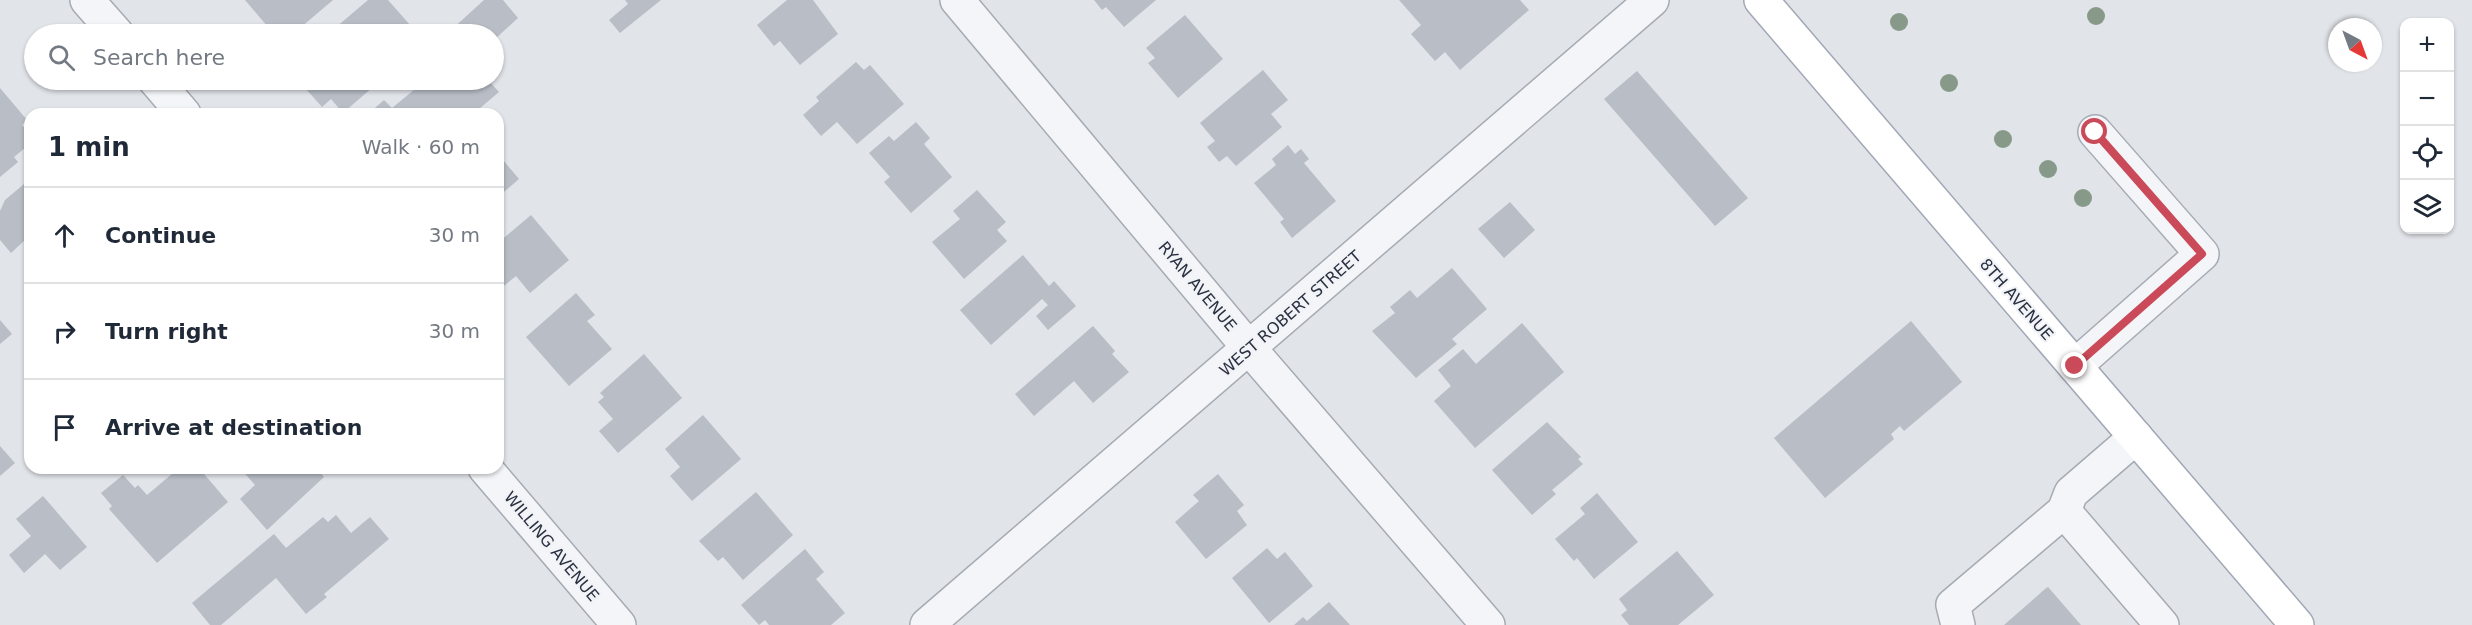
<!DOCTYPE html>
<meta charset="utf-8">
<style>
body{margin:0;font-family:"DejaVu Sans",sans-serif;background:#f2f2f3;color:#1f2937}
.controls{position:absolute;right:18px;top:18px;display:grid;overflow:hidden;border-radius:12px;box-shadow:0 2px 4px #0004}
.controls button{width:54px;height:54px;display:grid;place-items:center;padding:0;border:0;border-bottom:2px solid #e0e1e3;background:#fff;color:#1f2937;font:30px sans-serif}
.compass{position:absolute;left:2328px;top:18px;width:54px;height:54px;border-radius:50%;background:#fff;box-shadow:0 2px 4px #0004;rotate:139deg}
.stop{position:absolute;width:18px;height:18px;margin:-14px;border:4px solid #ca4a59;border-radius:50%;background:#fff}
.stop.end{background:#ca4a59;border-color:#fff;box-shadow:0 2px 6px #0008}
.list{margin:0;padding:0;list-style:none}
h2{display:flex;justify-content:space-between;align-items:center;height:78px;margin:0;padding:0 24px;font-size:26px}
h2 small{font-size:20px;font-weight:400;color:#747a83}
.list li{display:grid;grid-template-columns:39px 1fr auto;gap:18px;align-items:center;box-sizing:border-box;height:96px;padding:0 24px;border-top:2px solid #e0e1e3}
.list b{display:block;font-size:22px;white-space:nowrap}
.list em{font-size:20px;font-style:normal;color:#747a83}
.icon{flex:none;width:33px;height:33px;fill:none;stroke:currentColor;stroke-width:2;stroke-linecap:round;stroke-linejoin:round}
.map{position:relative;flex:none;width:2472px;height:625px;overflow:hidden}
.search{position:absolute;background:#fff;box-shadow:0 2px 4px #0004;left:24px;top:24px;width:480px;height:66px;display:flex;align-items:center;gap:15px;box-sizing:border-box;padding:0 21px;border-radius:33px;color:#747a83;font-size:22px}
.panel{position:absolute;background:#fff;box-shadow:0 2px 4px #0004;left:24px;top:108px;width:480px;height:366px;border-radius:18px}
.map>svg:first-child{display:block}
</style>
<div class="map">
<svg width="2472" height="625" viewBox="0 0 2472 625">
<rect width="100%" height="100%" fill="#e1e4e9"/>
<path fill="#b8bdc6" d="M 245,0 L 333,0 L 293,34 L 274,34 Z
M 368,0 L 388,0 L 418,34 L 328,34 Z
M 484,0 L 503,0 L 518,18 L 494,40 L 494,34 L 453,34 L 450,31 Z
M 625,0 L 661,0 L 620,33 L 609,20 L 628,4 Z
M 787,0 L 813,0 L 838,34 L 800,65 L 780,41 L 774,46 L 757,25 Z
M 1094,0 L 1156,0 L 1124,27 L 1106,7 L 1102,10 Z
M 1399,0 L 1520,0 L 1529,10 L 1460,70 L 1445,52 L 1435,61 L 1411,34 L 1421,25 Z
M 1185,15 L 1223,59 L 1178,98 L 1148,63 L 1155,58 L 1146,48 Z
M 856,62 L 864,70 L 870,65 L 904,104 L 857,144 L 837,122 L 821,136 L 803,115 L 819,101 L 816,97 Z
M 1263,70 L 1288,100 L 1271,114 L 1282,127 L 1236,166 L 1227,156 L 1219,162 L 1207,147 L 1215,141 L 1200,123 Z
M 1637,71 L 1748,198 L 1715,226 L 1604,99 Z
M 298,80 L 381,80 L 343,113 L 331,99 L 322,107 Z
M 426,80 L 488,80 L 499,92 L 473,114 L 368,114 L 384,100 L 392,108 Z
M 0,88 L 27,120 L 22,125 L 30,133 L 30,144 L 14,157 L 18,162 L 0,177 Z
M 916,122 L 930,138 L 924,144 L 952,177 L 911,213 L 884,182 L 890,177 L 869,153 L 889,136 L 894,141 Z
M 1288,145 L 1295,154 L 1301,149 L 1309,159 L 1304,163 L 1336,201 L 1292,238 L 1280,222 L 1284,219 L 1254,183 L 1276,165 L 1272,159 Z
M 498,154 L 519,179 L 498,197 Z
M 24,184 L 28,189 L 30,188 L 30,243 L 26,239 L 11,253 L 0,240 L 0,211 L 5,200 Z
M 977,190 L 1006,222 L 997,230 L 1007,241 L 964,279 L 932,242 L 960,219 L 953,211 Z
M 1510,202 L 1535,230 L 1504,258 L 1478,229 Z
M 531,215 L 569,260 L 530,293 L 516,276 L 500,289 L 498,286 L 498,243 Z
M 1023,255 L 1049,286 L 1054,281 L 1076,306 L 1048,330 L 1036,316 L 1048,305 L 1042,299 L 991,345 L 960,310 Z
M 1452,268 L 1487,309 L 1452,339 L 1457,344 L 1416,378 L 1372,331 L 1395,313 L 1390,307 L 1410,290 L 1417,298 Z
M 576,293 L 595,315 L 587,321 L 612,349 L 569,386 L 526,337 Z
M 0,320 L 12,334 L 0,344 Z
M 1911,321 L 1962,382 L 1904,431 L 1900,426 L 1891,434 L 1894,439 L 1825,498 L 1774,438 Z
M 1522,323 L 1564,372 L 1475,448 L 1434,401 L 1451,386 L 1438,370 L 1463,349 L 1476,364 Z
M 1093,326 L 1115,351 L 1112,354 L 1129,372 L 1093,403 L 1074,381 L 1034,416 L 1015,394 Z
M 644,354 L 682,398 L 618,453 L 599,431 L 613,419 L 598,402 L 604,397 L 600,393 Z
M 703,415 L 741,459 L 692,501 L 670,476 L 680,467 L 665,449 Z
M 1547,422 L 1581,457 L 1578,459 L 1583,464 L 1552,490 L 1556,494 L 1532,515 L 1492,470 Z
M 0,446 L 15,463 L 0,476 Z
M 179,468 L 199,468 L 228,502 L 157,563 L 109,509 L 112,506 L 101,493 L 123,475 L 135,488 L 138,485 L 147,495 Z
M 240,468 L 316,468 L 324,477 L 267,530 L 240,499 L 255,485 Z
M 1218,474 L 1244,505 L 1237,511 L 1247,525 L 1206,559 L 1175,522 L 1199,501 L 1193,495 Z
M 756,492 L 793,535 L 743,580 L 723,557 L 718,561 L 699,541 Z
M 1597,493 L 1638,542 L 1594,579 L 1577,558 L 1574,561 L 1555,539 L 1585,514 L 1580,508 Z
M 43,496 L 87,547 L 60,570 L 45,554 L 24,573 L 9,555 L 31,536 L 16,519 Z
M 336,515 L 351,533 L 370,517 L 389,539 L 324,594 L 327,597 L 306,614 L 276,578 L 221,625 L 210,625 L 192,603 L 274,534 L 286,548 L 323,517 L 328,522 Z
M 1267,548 L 1277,559 L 1285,552 L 1313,586 L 1269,623 L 1232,578 Z
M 805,549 L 824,572 L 816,579 L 845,613 L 831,625 L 769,625 L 765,620 L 759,625 L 741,605 Z
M 1677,551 L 1714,595 L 1678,625 L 1629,625 L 1621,615 L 1627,610 L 1619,599 Z
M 2048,587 L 2081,625 L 2004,625 L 2045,589 Z
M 1329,602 L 1350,625 L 1294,625 L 1303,617 L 1307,621 Z"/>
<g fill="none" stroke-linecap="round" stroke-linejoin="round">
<defs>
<path id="minor" d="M 87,0 L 117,34
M 957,0 L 1249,348 L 1488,625
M 155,80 L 184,114
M 2075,366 L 2202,254 L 2095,132
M 2136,437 L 2071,493 L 2064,511 L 2162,625
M 485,468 L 619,625
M 927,625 L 1652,0
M 1958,625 L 1953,605 L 2064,511"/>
<path id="major" d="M 1761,0 L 2297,625"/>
</defs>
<use href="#minor" stroke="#a6abb3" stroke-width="36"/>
<use href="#major" stroke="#a1a8b5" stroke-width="36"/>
<use href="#minor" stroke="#f4f5f8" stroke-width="33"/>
<use href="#major" stroke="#fff" stroke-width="33"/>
</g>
<g fill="#879988">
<circle cx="2096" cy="16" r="9"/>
<circle cx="1899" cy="22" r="9"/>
<circle cx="1949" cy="83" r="9"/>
<circle cx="2003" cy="139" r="9"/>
<circle cx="2048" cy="169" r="9"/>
<circle cx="2083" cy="198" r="9"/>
</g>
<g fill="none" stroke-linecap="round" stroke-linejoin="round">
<path stroke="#ca4a59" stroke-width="8" d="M 2075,366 L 2202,254 L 2095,132"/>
</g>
<g text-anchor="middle" stroke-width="4.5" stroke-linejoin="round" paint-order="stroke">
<g font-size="16" fill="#2a3141" stroke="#f1f3f7">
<text transform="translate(1198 286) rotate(50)" y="6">RYAN AVENUE</text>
<text transform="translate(2017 299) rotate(49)" y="6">8TH AVENUE</text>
<text transform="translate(1290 313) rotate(-41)" y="6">WEST ROBERT STREET</text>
<text transform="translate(552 546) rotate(50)" y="6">WILLING AVENUE</text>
</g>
</g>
</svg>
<div class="controls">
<button>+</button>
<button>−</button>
<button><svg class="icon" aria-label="locate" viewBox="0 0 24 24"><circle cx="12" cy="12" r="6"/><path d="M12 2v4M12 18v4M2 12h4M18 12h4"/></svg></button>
<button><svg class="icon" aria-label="layers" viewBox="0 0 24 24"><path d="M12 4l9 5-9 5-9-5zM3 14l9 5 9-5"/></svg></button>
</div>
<svg class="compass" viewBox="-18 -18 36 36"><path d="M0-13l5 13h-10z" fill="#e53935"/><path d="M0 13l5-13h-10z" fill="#747a83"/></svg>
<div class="stop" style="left:2095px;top:132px"></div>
<div class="stop end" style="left:2075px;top:366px"></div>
<div class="search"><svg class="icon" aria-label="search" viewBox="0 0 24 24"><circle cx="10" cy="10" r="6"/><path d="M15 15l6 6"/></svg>Search here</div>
<section class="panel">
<h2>1 min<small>Walk · 60 m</small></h2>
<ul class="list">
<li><svg class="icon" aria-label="ahead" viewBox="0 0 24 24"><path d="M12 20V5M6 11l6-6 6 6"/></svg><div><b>Continue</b></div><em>30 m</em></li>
<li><svg class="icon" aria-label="right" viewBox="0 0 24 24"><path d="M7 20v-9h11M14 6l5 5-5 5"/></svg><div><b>Turn right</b></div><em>30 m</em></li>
<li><svg class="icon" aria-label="arrive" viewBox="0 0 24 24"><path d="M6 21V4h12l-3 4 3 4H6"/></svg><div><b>Arrive at destination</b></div></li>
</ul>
</section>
</div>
